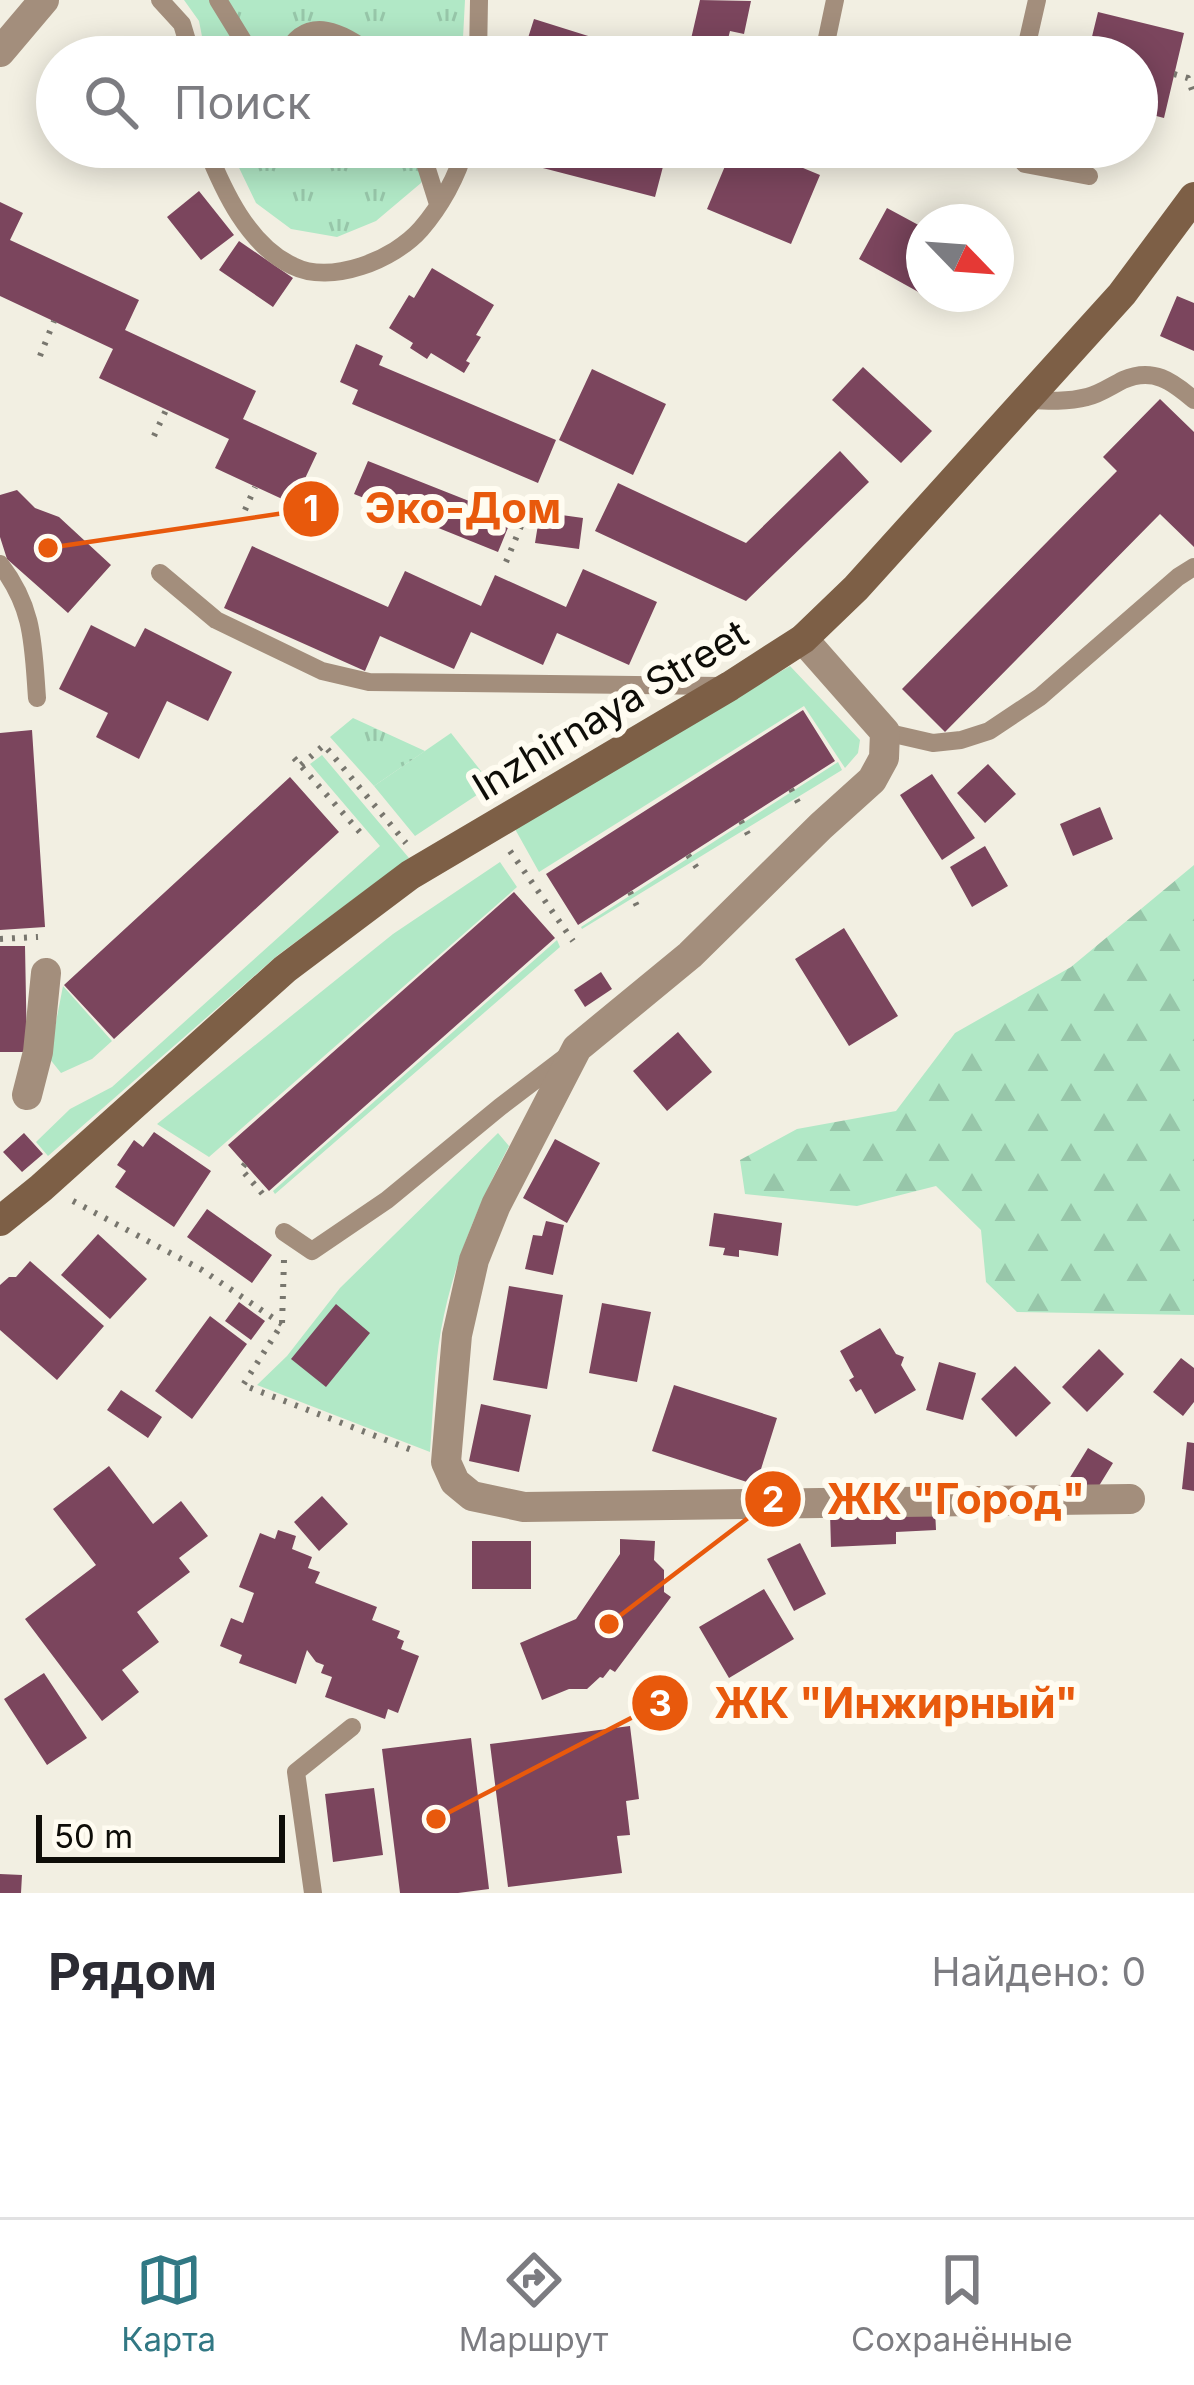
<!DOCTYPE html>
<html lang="ru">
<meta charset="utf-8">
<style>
body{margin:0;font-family:Inter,sans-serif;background:#f2f2f3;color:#2b2b33}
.compass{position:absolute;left:906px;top:204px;width:108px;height:108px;border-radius:50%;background:#fff;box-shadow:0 6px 30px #0003;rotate:115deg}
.scale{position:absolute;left:36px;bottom:30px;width:249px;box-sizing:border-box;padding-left:12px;border:6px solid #0e0d08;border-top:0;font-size:33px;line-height:42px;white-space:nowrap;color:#0e0d08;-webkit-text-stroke:9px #fffcf1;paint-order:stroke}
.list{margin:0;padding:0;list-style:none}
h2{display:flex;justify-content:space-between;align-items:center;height:156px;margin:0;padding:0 48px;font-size:51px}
h2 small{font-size:39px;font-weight:400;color:#7c7c81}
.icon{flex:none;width:66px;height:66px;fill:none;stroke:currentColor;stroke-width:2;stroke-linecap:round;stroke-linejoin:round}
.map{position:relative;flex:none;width:1194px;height:1893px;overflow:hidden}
.search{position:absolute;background:#fff;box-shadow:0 6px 30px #0003;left:36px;right:36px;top:36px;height:132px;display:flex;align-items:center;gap:30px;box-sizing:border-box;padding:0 42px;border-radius:66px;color:#7c7c81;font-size:45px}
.sheet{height:324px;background:#fff}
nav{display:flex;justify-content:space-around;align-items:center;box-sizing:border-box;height:168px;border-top:3px solid #e1e1e2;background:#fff;font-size:33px;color:#7c7c81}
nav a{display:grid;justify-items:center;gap:6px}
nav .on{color:#317884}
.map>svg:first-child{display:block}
</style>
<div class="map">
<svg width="1194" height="1893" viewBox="0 0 1194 1893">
<defs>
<pattern id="forest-firs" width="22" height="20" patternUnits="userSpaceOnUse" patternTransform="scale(3)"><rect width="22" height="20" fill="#b1e8c6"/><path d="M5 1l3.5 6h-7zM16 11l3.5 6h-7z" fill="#97c6a9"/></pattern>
<pattern id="park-tufts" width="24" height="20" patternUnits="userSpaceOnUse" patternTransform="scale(3)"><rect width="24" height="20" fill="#b1e8c6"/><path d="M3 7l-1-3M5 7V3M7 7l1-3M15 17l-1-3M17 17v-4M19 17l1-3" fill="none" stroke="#97c6a9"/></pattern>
</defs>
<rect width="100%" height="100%" fill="#f2efe2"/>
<path fill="#b1e8c6" d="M 790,666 L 860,740 L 858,753 L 845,768 L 804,706 L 539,872 L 515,829 Z
M 451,733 L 492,785 L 415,836 L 374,786 Z
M 322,755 L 409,858 L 278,955 L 48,1156 L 36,1142 L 70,1109 L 112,1087 L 380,846 L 310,764 Z
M 838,762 L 842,770 L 582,929 L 581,927 Z
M 500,862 L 517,887 L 209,1157 L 157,1124 L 393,934 Z
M 557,940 L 560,947 L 275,1194 L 273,1191 Z
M 63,986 L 112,1041 L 92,1059 L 61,1073 L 49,1058 Z
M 498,1133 L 509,1146 C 478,1205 453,1264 441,1330 C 434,1370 433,1412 430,1452 L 257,1385 L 287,1356 L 340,1288 Z"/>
<path fill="url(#forest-firs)" d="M 1194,865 L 1194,1315 L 1017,1312 L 986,1282 L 981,1230 L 936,1186 L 857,1206 L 745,1194 L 740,1160 L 797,1129 L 896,1111 L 955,1033 L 1071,967 Z"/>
<path fill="url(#park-tufts)" d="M 184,0 L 465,0 L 462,57 L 206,57 L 199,21 Z
M 229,147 L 437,147 L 421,183 L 376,221 L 337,237 L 291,229 L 256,203 Z
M 353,718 L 425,751 L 374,786 L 330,737 Z"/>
<path fill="#7b455d" d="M 700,0 L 751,1 L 744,34 L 730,31 L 726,47 L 691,39 Z
M 1098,12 L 1184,33 L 1164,118 L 1137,111 L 1137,57 L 1087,57 Z
M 534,19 L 652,56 L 652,57 L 522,57 Z
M 494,147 L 617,147 L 665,159 L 655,197 L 492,155 Z
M 733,147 L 752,147 L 820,175 L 791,244 L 707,209 Z
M 199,191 L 234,235 L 201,260 L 167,217 Z
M 0,202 L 23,213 L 10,240 L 139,300 L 125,330 L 256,391 L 243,419 L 317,453 L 293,504 L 215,468 L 229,439 L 99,378 L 113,349 L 0,296 Z
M 887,208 L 924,228 L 924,294 L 945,294 L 940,304 L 859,259 Z
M 239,241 L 293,278 L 273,307 L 219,270 Z
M 432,268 L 494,305 L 476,335 L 481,337 L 466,361 L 470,363 L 464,373 L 431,353 L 427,359 L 410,348 L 413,343 L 389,328 L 409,295 L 414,298 Z
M 1177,296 L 1194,303 L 1194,351 L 1160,336 Z
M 356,344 L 383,356 L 379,365 L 556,440 L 538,483 L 352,404 L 358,390 L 340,382 Z
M 863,367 L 932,431 L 901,463 L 832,400 Z
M 592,369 L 666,404 L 633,475 L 559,440 Z
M 1160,399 L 1194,432 L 1194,547 L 1160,514 L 945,732 L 902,689 L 1117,471 L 1103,457 Z
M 840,451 L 869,482 L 746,601 L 595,531 L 618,483 L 746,543 Z
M 368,461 L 512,518 L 498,552 L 354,494 Z
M 17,490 L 35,508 L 59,517 L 111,565 L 68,613 L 7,559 L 0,537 L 0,495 Z
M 540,512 L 583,518 L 579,549 L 535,543 Z
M 252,546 L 388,607 L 405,571 L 481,606 L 495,575 L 566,607 L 583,569 L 657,602 L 629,665 L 557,633 L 543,665 L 471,632 L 454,669 L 380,636 L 365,671 L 224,608 Z
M 91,625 L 135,647 L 145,628 L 232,672 L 208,721 L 167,701 L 139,759 L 96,737 L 108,713 L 59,689 Z
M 803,710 L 835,761 L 578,925 L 546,874 Z
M 32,730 L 45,927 L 0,930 L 0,733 Z
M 988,764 L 1016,794 L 985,823 L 957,793 Z
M 932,774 L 975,838 L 942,860 L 900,795 Z
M 290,777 L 339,832 L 114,1039 L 64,985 Z
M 1100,807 L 1113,839 L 1073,856 L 1060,824 Z
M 985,846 L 1008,886 L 972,907 L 950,867 Z
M 514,892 L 555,938 L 269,1191 L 228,1145 Z
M 844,928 L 898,1016 L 849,1046 L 795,959 Z
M 0,946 L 25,946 L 27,1052 L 0,1052 Z
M 601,972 L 612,989 L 585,1007 L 574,990 Z
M 678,1032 L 712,1072 L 667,1111 L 633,1071 Z
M 154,1132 L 211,1171 L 174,1227 L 115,1187 L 126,1171 L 117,1165 L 134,1140 L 143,1147 Z
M 24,1133 L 43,1154 L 22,1172 L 3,1152 Z
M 555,1139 L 600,1163 L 567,1223 L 523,1198 Z
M 207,1209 L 272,1255 L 252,1283 L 187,1237 Z
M 714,1213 L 782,1223 L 778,1256 L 739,1250 L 739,1257 L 723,1255 L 725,1248 L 709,1246 Z
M 546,1221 L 564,1225 L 553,1275 L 525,1269 L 533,1235 L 542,1236 Z
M 98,1234 L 147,1279 L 110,1319 L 61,1275 Z
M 30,1261 L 104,1326 L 57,1380 L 0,1330 L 0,1285 L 9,1277 L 16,1277 Z
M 509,1286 L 563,1295 L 547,1389 L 493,1380 Z
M 239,1302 L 265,1321 L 251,1340 L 225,1321 Z
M 602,1303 L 651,1312 L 637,1382 L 589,1373 Z
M 336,1304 L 370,1333 L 326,1387 L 291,1359 Z
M 210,1316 L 247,1344 L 192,1419 L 155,1391 Z
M 880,1328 L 896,1354 L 904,1357 L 901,1365 L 916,1390 L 875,1414 L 861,1389 L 856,1392 L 849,1380 L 854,1377 L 840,1351 Z
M 1099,1349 L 1124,1374 L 1087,1412 L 1062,1387 Z
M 1181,1358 L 1194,1368 L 1194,1402 L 1183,1416 L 1153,1392 Z
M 939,1362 L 976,1373 L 963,1420 L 926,1410 Z
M 1015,1366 L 1051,1403 L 1016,1437 L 981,1399 Z
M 674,1385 L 777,1418 L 756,1485 L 652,1451 Z
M 121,1390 L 162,1417 L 148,1438 L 107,1410 Z
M 481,1404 L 531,1415 L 519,1472 L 469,1461 Z
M 1187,1442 L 1194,1443 L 1194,1491 L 1182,1489 Z
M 1088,1448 L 1113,1463 L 1094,1494 L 1069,1479 Z
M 109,1466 L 153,1524 L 181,1501 L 208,1536 L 179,1558 L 190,1572 L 137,1612 L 159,1642 L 122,1670 L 139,1692 L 102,1721 L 25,1619 L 96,1565 L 53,1509 Z
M 322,1496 L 348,1524 L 319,1551 L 294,1522 Z
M 935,1508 L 936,1530 L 896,1532 L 896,1544 L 831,1547 L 830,1513 Z
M 278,1530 L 296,1536 L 292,1549 L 312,1557 L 308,1568 L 320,1572 L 315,1583 L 377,1607 L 372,1620 L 400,1631 L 397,1638 L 404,1641 L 401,1649 L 419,1656 L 398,1713 L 388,1709 L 385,1719 L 325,1697 L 332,1677 L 321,1673 L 324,1665 L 316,1662 L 307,1650 L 296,1684 L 239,1663 L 242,1655 L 220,1646 L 231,1618 L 243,1623 L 254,1593 L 239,1587 L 260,1533 L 275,1539 Z
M 620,1539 L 655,1541 L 654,1560 L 664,1570 L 664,1592 L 671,1597 L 615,1672 L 610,1669 L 603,1678 L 600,1677 L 587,1689 L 569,1689 L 542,1700 L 520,1643 L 576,1619 L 620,1554 Z
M 472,1541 L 531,1541 L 531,1589 L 472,1589 Z
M 800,1543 L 826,1594 L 794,1611 L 767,1559 Z
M 764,1589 L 794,1639 L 729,1678 L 699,1627 Z
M 44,1673 L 87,1738 L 47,1765 L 4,1699 Z
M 630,1726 L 639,1799 L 626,1801 L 630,1835 L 617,1836 L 622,1873 L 508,1887 L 490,1744 Z
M 471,1738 L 489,1889 L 458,1893 L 400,1893 L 382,1749 Z
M 374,1788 L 383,1855 L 333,1862 L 325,1794 Z
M 0,1874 L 22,1875 L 21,1893 L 0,1893 Z"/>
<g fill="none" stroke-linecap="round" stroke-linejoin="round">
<path stroke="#78766e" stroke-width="6" stroke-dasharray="3 9" stroke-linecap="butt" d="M 1174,74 L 1188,78 L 1194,96
M 40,356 L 54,321
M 154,436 L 166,410
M 245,510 L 255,487
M 506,562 L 531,502
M 294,758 L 365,838
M 301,765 L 324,745 L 406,843
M 791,789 L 799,804
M 741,821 L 750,838
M 510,851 L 573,941
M 688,855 L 697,868
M 630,892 L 637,906
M 0,939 L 38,937
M 245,1164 L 241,1169 L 267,1199
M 73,1201 L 202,1270 L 282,1324
M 284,1260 L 282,1324 L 243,1385 L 417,1452"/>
<path stroke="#a38e7c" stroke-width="18" d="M 160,0 L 182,24 L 192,57
M 218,0 L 253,57
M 284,57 C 307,11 345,33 375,57
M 478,57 L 479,0
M 823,57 L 835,0
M 1024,57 L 1037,0
M 206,147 C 223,190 248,245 293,266 C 331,285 394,260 421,229 C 440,207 458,176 465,147
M 301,147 C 331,158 353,160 383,147
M 420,147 L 438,204
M 1010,147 L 1025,164 L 1089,176
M 1028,400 C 1048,401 1068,402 1087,397 C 1100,394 1111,386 1123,380 C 1153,367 1172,381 1194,400
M 0,564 C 34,608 33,644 37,698
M 160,573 L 216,620 L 322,671 L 369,682 L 720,686
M 885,732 L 933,743 L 961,740 L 989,731 L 1040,697 L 1178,577 L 1194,567
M 284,1232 L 312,1251 L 387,1200 L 500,1107 L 567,1056
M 313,1893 L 296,1772 L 352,1727"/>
<path stroke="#a38e7c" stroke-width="30" d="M 0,52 L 44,0
M 803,639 L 885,732 L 884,758 L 872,780 L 821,826 L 690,955 L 577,1048 L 496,1205 L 474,1260 L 457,1335 L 446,1462 L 455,1482 L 472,1496 L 524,1507 L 1130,1499
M 27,1095 L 38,1052 L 46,973"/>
<path stroke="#7d5f46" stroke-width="30" d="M 0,1221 L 41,1188 L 285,969 L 410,875 L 730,686 L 803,639 L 856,588 L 1122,294 L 1194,197"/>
</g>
<g text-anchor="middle" stroke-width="12" stroke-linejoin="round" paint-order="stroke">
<g font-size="39" fill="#0e0d08" stroke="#fffcf1">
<text transform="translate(610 710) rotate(-31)" y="14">Inzhirnaya Street</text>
</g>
</g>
<path fill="none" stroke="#e8590c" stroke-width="4.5" d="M48 548L311 509M609 1624L773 1499M436 1819L660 1703"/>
<g fill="#e8590c" stroke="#fffcf1" stroke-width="4.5">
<circle cx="48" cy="548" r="12"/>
<circle cx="609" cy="1624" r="12"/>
<circle cx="436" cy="1819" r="12"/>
<circle cx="311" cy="509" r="30"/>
<circle cx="773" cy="1499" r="30"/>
<circle cx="660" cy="1703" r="30"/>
</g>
<g font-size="36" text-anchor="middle" font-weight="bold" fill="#fff">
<text x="311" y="521">1</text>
<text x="773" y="1512">2</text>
<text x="660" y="1716">3</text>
</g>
<g font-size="42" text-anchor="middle" font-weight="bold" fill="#e8590c" stroke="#fffcf1" stroke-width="12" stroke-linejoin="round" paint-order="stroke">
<text x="463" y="523">Эко-Дом</text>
<text x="956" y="1514">ЖК "Город"</text>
<text x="896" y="1718">ЖК "Инжирный"</text>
</g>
</svg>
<svg class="compass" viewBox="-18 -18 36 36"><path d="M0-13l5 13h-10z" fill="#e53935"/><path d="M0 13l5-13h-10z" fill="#7c7c81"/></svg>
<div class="scale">50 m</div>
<div class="search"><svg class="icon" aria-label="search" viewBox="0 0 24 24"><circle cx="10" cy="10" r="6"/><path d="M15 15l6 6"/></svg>Поиск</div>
</div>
<section class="sheet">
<h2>Рядом<small>Найдено: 0</small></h2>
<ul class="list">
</ul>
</section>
<nav>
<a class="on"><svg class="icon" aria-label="map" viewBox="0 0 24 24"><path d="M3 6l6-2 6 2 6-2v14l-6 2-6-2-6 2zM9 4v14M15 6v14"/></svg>Карта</a>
<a><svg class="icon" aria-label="directions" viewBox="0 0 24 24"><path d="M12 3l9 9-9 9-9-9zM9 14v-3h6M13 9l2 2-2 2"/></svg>Маршрут</a>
<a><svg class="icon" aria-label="saved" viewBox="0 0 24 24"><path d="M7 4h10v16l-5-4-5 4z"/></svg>Сохранённые</a>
</nav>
